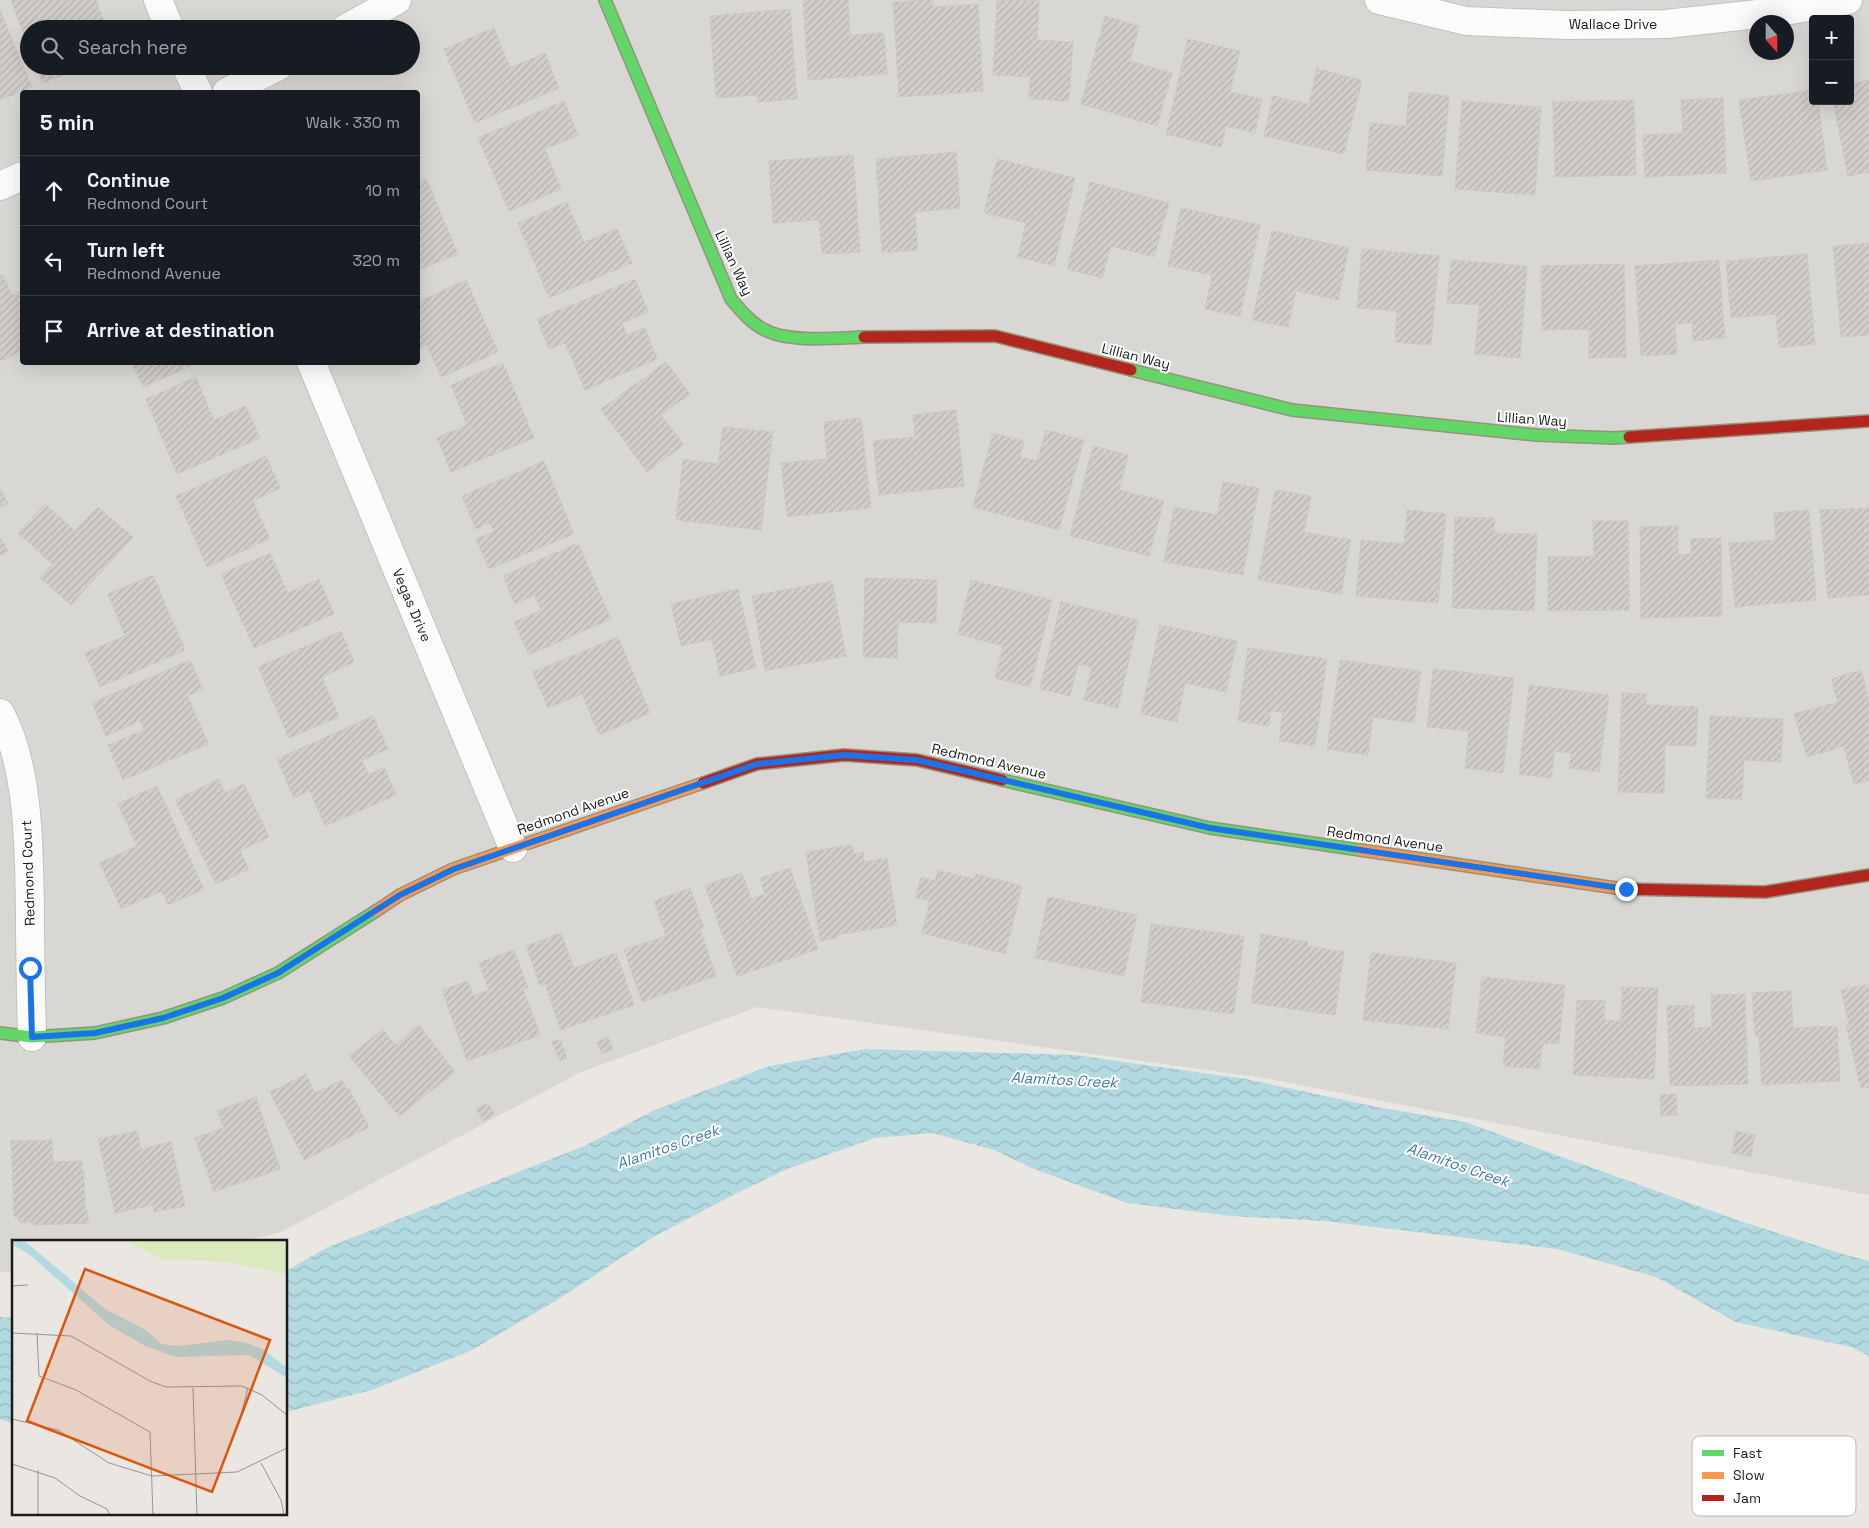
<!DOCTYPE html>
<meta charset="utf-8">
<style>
body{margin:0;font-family:"Space Grotesk",sans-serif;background:#20242c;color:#f1f3f6}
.controls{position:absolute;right:15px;top:15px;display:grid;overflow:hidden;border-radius:5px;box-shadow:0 5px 20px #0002}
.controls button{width:45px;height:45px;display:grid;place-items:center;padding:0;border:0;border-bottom:1px solid #363941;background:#171b24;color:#f1f3f6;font:25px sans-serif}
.compass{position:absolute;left:1749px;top:15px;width:45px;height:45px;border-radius:50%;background:#171b24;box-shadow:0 5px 20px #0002;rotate:159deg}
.stop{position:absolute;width:15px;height:15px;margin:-11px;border:4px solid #1a73e8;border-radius:50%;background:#fff}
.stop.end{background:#1a73e8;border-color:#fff;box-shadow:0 1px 5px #0008}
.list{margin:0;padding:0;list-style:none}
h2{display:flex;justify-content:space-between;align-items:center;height:65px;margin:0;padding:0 20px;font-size:21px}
h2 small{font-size:16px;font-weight:400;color:#9ea1a6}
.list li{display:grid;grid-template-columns:32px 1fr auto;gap:15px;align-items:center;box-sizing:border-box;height:70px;padding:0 20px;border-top:1px solid #363941}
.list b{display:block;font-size:19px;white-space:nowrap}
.list p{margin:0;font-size:16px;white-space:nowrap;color:#9ea1a6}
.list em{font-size:16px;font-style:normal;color:#9ea1a6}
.icon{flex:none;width:28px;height:28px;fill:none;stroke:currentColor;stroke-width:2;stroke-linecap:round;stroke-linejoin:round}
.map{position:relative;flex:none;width:1869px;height:1528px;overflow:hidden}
.search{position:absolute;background:#171b24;box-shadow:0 5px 20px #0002;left:20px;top:20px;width:400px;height:55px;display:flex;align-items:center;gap:12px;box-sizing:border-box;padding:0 18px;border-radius:28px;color:#9ea1a6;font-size:19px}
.panel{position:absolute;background:#171b24;box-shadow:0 5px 20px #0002;left:20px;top:90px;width:400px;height:275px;border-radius:5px}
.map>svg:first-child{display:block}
</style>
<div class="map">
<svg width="1869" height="1528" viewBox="0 0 1869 1528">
<defs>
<pattern id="water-waves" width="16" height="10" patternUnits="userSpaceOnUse" patternTransform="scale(1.25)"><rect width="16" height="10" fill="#b3dae0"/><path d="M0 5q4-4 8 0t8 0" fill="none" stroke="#99bac0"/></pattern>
<pattern id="building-hatch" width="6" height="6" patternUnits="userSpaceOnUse" patternTransform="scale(1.25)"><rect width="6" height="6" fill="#d2cfcb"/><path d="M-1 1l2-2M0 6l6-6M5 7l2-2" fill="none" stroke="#b4b1ae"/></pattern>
</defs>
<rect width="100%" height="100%" fill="#eae7e2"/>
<path fill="#d9d7d4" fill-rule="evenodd" d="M 0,0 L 1869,0 L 1869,1195 L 1263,1078 L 757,1007 L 579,1073 L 281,1232 L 240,1242 L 14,1242 L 14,1273 L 0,1272 ZM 1813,19 L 1850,19 L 1850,101 L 1813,101 ZM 1756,22 L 1786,22 L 1786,52 L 1756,52 ZM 29,29 L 411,29 L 411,66 L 29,66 ZM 22,92 L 418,92 L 418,362 L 22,362 Z"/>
<path fill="url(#water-waves)" d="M 865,1049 L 1075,1055 L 1246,1079 L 1377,1107 L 1465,1122 L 1737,1220 L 1843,1254 L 1869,1261 L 1869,1356 L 1851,1347 L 1736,1322 L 1656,1277 L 1557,1249 L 1325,1221 L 1231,1216 L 1127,1203 L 1034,1169 L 994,1150 L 933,1133 L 875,1138 L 787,1169 L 729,1197 L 648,1240 L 559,1299 L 470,1351 L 372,1390 L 286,1412 L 286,1271 L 326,1248 L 584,1146 L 657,1109 L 769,1066 Z
M 0,1317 L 14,1318 L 14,1424 L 0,1419 Z"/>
<path fill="url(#building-hatch)" stroke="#cdc8c4" d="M 13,0 L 96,0 L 107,29 L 29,29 L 29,47 L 11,1 Z
M 803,0 L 848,0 L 850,35 L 884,33 L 887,74 L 808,80 Z
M 932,0 L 933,7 L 978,4 L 983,91 L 899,97 L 893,2 Z
M 997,0 L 1039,1 L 1037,40 L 1073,42 L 1069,101 L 1029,99 L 1030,77 L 993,75 Z
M 790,9 L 797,99 L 758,102 L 757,95 L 716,98 L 710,16 Z
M 0,10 L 32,87 L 0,100 Z
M 1105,16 L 1139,26 L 1130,61 L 1172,73 L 1157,126 L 1081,104 Z
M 494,28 L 510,68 L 545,53 L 559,88 L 475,123 L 444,49 Z
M 1188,39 L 1240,51 L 1230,92 L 1262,99 L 1255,133 L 1226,126 L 1221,147 L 1166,134 Z
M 36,66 L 76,66 L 78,70 L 43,83 Z
M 1317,69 L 1362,80 L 1344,154 L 1264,136 L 1273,96 L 1309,104 Z
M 1869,80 L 1869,172 L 1848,176 L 1833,101 L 1850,101 L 1850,84 Z
M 1813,90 L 1813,101 L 1818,101 L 1827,170 L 1751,181 L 1739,100 Z
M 1409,92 L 1449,96 L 1442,176 L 1366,170 L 1370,123 L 1406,126 Z
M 1723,98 L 1726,173 L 1645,177 L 1643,135 L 1683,133 L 1681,100 Z
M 1634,100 L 1636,175 L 1555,177 L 1553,102 Z
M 564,101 L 578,135 L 545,149 L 561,189 L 509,211 L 478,138 Z
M 1462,101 L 1541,107 L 1535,195 L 1455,189 Z
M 956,152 L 960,208 L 915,212 L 918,250 L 882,253 L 876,159 Z
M 853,155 L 860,252 L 822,254 L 819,220 L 773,223 L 769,161 Z
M 997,159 L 1075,178 L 1054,266 L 1018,257 L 1026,223 L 984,213 Z
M 426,178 L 458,254 L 418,270 L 418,181 Z
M 1090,182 L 1169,203 L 1154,257 L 1111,246 L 1102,278 L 1067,269 Z
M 567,202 L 584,242 L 617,229 L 632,263 L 549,298 L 518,223 Z
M 1181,208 L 1260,225 L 1240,316 L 1205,309 L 1212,275 L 1168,266 Z
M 1272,231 L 1349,248 L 1338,300 L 1296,291 L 1288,327 L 1252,320 Z
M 1869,243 L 1869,335 L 1841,337 L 1833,246 Z
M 1362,249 L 1439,256 L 1431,345 L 1395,342 L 1397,311 L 1357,308 Z
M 1807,254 L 1815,344 L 1779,348 L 1776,314 L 1731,318 L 1726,261 Z
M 1451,260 L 1527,266 L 1520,358 L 1475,354 L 1479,305 L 1447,303 Z
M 1719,260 L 1725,338 L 1693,341 L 1692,323 L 1675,324 L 1677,354 L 1641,356 L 1635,266 Z
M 1624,264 L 1626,357 L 1589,358 L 1589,329 L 1542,330 L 1541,266 Z
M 3,275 L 12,295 L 22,290 L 22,351 L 0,361 L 0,276 Z
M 635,279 L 648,312 L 622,323 L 627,335 L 645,328 L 657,359 L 585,390 L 565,343 L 549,349 L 537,319 Z
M 466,280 L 498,352 L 441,377 L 427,345 L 418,349 L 418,302 Z
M 132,362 L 191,362 L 193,365 L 143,387 Z
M 666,362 L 690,394 L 661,415 L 684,445 L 647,472 L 601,409 Z
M 503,363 L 534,438 L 451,472 L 437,438 L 467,425 L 451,385 Z
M 196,377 L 214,420 L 246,406 L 260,438 L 177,474 L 146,399 Z
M 956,410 L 964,486 L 879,495 L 873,441 L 915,437 L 913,415 Z
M 861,418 L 871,508 L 787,517 L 781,463 L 827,459 L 824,422 Z
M 723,427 L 773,432 L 761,530 L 676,520 L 683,459 L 718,464 Z
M 1046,430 L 1084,440 L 1059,530 L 973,507 L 993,433 L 1024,441 L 1020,457 L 1037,461 Z
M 1093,446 L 1128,455 L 1119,490 L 1164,501 L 1149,556 L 1070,536 Z
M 266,456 L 280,488 L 253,501 L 270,539 L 207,567 L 176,496 Z
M 544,461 L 574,534 L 489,569 L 476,539 L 494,532 L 490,523 L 476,529 L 462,496 Z
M 1223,482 L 1259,488 L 1243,575 L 1164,562 L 1174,507 L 1217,515 Z
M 0,489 L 8,503 L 0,508 Z
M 1275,490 L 1311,496 L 1304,532 L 1351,540 L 1341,594 L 1258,580 Z
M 45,504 L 75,531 L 98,507 L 133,537 L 71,605 L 40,578 L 52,564 L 18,533 Z
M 1869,508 L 1869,595 L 1828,598 L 1820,510 Z
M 1407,510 L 1446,514 L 1438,603 L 1356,596 L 1361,540 L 1404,544 Z
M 1809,510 L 1816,600 L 1735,607 L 1729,543 L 1776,540 L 1774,513 Z
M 1455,517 L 1495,518 L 1494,533 L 1537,534 L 1534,611 L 1452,608 Z
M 1593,521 L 1628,521 L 1629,610 L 1548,611 L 1548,557 L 1594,556 Z
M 1678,526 L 1678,555 L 1691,554 L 1691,539 L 1721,538 L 1722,616 L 1641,618 L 1640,527 Z
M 0,537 L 8,551 L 0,555 Z
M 578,543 L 611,619 L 529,655 L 514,622 L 541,610 L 534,595 L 515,604 L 503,576 Z
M 270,553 L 288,593 L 319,579 L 334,614 L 254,648 L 221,574 Z
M 153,575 L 185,650 L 100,687 L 85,653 L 125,636 L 108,594 Z
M 865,578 L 937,580 L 936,623 L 898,622 L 897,658 L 863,657 Z
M 971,580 L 1052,600 L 1030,687 L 995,678 L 1003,646 L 958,634 Z
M 832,581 L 846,656 L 765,671 L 752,596 Z
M 738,589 L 756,668 L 720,676 L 712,639 L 681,646 L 671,604 Z
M 1061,602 L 1138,620 L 1118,708 L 1084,700 L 1092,667 L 1078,664 L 1070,696 L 1040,689 Z
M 1160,625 L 1237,641 L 1226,692 L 1185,683 L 1177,722 L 1141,714 Z
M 341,631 L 354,662 L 322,677 L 339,717 L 289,738 L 258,667 Z
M 618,637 L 650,713 L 599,735 L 582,694 L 548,708 L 533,672 Z
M 1248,648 L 1327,659 L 1315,746 L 1279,741 L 1283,712 L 1271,711 L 1269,726 L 1238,721 Z
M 190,660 L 203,689 L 188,696 L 208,744 L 123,780 L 108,745 L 144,730 L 140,721 L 106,736 L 92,703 Z
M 1340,660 L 1421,671 L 1414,723 L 1373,717 L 1368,755 L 1327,749 Z
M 1433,669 L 1514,678 L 1503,773 L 1465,768 L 1469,731 L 1427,727 Z
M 1861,670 L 1869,701 L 1869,780 L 1854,784 L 1844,746 L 1807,757 L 1794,714 L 1838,702 L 1831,679 Z
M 1529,685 L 1609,695 L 1599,772 L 1569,768 L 1571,753 L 1555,751 L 1551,778 L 1519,774 Z
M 1622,693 L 1646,694 L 1646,705 L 1698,707 L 1696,746 L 1665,745 L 1664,793 L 1618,792 Z
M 373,716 L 388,749 L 362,760 L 369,775 L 384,767 L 396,795 L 325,826 L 310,791 L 294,798 L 277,759 Z
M 1710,716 L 1783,719 L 1781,762 L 1744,760 L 1742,799 L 1706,798 Z
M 219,779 L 225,793 L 244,784 L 269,837 L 240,851 L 249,869 L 216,884 L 175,800 Z
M 157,786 L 204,889 L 168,905 L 162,891 L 121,909 L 100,863 L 137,846 L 118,804 Z
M 852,845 L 854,854 L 863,852 L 864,862 L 887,858 L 897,925 L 837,935 L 838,938 L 820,941 L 806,852 Z
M 790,868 L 818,949 L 737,976 L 705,885 L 742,873 L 751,899 L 765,894 L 760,878 Z
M 938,870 L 974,879 L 976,874 L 1022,886 L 1005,954 L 922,933 L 930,901 L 916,898 L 921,877 L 935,881 Z
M 690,888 L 704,928 L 700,929 L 716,976 L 642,1002 L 624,950 L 666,936 L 654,901 Z
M 1048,897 L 1137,915 L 1124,976 L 1035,958 Z
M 1151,924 L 1244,936 L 1234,1014 L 1141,1002 Z
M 561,933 L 574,968 L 616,953 L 634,1005 L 561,1030 L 545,984 L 540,986 L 526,946 Z
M 1261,934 L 1308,942 L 1307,946 L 1344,952 L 1335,1015 L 1251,1003 Z
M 514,950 L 528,988 L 523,989 L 540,1035 L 467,1061 L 442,990 L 468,981 L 473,996 L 489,990 L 479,963 Z
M 1371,953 L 1456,963 L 1448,1029 L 1363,1020 Z
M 1482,977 L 1565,985 L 1559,1044 L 1543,1043 L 1539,1069 L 1503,1066 L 1506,1037 L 1476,1033 Z
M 1869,984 L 1869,1087 L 1861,1088 L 1846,1026 L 1849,1025 L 1841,990 Z
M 1622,987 L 1658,988 L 1654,1079 L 1573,1075 L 1577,1000 L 1605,1001 L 1604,1020 L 1621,1021 Z
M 1791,991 L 1793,1028 L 1837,1026 L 1840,1081 L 1762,1085 L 1759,1036 L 1755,1036 L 1752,993 Z
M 1745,994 L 1748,1084 L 1670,1086 L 1667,1006 L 1694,1005 L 1694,1028 L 1712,1027 L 1711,995 Z
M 419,1025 L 455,1072 L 399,1116 L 349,1056 L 383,1029 L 395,1045 Z
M 608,1037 L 613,1049 L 602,1054 L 597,1042 Z
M 560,1039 L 567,1058 L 560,1061 L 552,1042 Z
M 306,1074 L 315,1093 L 342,1080 L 347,1090 L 349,1088 L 369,1127 L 304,1160 L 270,1092 Z
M 1676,1094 L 1677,1115 L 1661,1116 L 1660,1095 Z
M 256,1097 L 280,1169 L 214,1192 L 195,1138 L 224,1128 L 217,1111 Z
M 488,1103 L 495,1114 L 484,1121 L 476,1109 Z
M 137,1131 L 141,1149 L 171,1142 L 185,1206 L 154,1212 L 153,1205 L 115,1213 L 98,1139 Z
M 1736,1131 L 1755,1135 L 1751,1157 L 1732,1153 Z
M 52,1140 L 53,1162 L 82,1161 L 82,1171 L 84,1171 L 85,1211 L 88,1211 L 88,1223 L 33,1225 L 33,1222 L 19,1223 L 18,1217 L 14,1217 L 11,1141 Z"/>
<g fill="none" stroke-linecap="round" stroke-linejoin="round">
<defs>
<path id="street" d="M 158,0 L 170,29
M 1379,0 L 1466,21 L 1566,25 L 1666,24 L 1785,11 L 1848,0
M 345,29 L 397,0
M 186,66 L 198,92
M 227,92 L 279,66
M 0,186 L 22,176
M 311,362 L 513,848
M 0,713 C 30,768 29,853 30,915 C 30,955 31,996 32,1037"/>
<path id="fast" d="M 605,0 L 731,299 C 741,311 751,323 765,330 C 789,343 837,338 864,337
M 1131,370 L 1292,410 L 1536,435 L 1614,438 L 1629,437
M 1002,780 L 1210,828 L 1360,850
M 0,1033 L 32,1037 L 95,1033 L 163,1018 L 223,998 L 278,973 L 376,911"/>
<path id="slow" d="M 1360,850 L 1623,889
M 376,911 L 400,895 L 453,869 L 703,783"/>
<path id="jam" d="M 864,337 L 995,336 L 1131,370
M 1629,437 L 1869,421
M 703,783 L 757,764 L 844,755 L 917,760 L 1002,780
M 1623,889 L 1765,892 L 1869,875"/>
</defs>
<use href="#street" stroke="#c2c1bf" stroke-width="30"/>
<use href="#fast" stroke="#94937b" stroke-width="14"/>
<use href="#slow" stroke="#94937b" stroke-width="14"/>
<use href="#jam" stroke="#94937b" stroke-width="14"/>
<use href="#street" stroke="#fcfbfb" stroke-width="28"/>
<use href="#fast" stroke="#63d668" stroke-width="11"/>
<use href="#slow" stroke="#ff974d" stroke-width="11"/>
<use href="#jam" stroke="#b3261e" stroke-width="11"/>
</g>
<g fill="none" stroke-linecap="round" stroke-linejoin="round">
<path stroke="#1a73e8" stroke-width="6" d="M 30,968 L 32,1037 L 95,1033 L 163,1018 L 223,998 L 278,973 L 400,895 L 454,869 L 757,764 L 844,755 L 917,760 L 1210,828 L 1626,889"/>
</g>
<g text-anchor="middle" stroke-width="4" stroke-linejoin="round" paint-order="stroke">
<g font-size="14" fill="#1b1b1b" stroke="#fff">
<text x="1613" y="29">Wallace Drive</text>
<text transform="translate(734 263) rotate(65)" y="5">Lillian Way</text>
<text transform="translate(1136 356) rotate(14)" y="5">Lillian Way</text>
<text transform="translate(1532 419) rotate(4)" y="5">Lillian Way</text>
<text transform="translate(412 605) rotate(67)" y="5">Vegas Drive</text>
<text transform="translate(989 761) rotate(13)" y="5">Redmond Avenue</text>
<text transform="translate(573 811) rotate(-19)" y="5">Redmond Avenue</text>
<text transform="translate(1385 839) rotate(8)" y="5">Redmond Avenue</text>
<text transform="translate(28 873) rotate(-92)" y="5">Redmond Court</text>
</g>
<g font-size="15" font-style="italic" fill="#407ba7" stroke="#fff">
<text transform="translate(1064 1080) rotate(3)" y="5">Alamitos Creek</text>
<text transform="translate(668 1147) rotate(-19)" y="5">Alamitos Creek</text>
<text transform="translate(1458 1165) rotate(19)" y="5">Alamitos Creek</text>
</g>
</g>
<g transform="translate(12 1240)">
<rect width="275" height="275" fill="#eae7e2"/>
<path d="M 111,0 L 275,0 L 275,35 L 215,22 L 149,19 Z" fill="#daeabe"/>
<path d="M 0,0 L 9,0 L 20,7 L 93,69 L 134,90 L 150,104 L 166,106 L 216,100 L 235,103 L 252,110 L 275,128 L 275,138 L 237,115 L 164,117 L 133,106 L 97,85 L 18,15 L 0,4 Z" fill="#b3dae0"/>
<path fill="none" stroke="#979592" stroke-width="1" d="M 0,46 L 16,45M 0,93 L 59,96 L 138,141 L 154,147 L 230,146 L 250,155 L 275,175M 25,93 L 27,136 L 64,150 L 138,192 L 141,275M 181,148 L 185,275M 0,179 L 46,190 L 97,223 L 140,236 L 225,232 L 275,208M 227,183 L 236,148M 249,223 L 269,260 L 272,275M 0,224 L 43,238 L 68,256 L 95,269 L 98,275M 26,275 L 26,230"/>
<path fill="#de560d" fill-opacity="0.15" stroke="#de560d" stroke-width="2.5" d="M 73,29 L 258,100 L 200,252 L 15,181 Z"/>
<rect width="275" height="275" fill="none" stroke="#1b1b1b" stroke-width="2.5"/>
</g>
<rect x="1692" y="1436" width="164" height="80" rx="8" fill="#fff" stroke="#bbb" stroke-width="1"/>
<rect x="1702" y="1450" width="22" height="6" fill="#63d668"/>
<rect x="1702" y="1472" width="22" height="7" fill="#ff974d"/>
<rect x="1702" y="1495" width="22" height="6" fill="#b3261e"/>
<g font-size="14" fill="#1b1b1b">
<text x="1733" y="1458">Fast</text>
<text x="1733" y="1480">Slow</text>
<text x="1733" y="1503">Jam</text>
</g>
</svg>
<div class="controls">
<button>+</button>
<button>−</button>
</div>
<svg class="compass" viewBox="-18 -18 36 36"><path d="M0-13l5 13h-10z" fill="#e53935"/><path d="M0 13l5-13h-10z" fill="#9ea1a6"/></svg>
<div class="stop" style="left:30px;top:968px"></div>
<div class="stop end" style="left:1626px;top:889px"></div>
<div class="search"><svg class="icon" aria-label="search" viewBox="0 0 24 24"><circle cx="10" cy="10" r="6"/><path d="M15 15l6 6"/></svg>Search here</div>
<section class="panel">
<h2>5 min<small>Walk · 330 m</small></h2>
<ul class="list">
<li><svg class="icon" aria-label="ahead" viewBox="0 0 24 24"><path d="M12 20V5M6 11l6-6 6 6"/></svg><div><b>Continue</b><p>Redmond Court</p></div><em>10 m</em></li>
<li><svg class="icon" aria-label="left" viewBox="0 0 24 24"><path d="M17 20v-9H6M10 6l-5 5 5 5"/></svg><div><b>Turn left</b><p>Redmond Avenue</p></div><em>320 m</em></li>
<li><svg class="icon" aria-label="arrive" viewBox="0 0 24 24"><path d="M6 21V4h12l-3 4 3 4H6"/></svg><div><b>Arrive at destination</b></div></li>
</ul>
</section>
</div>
